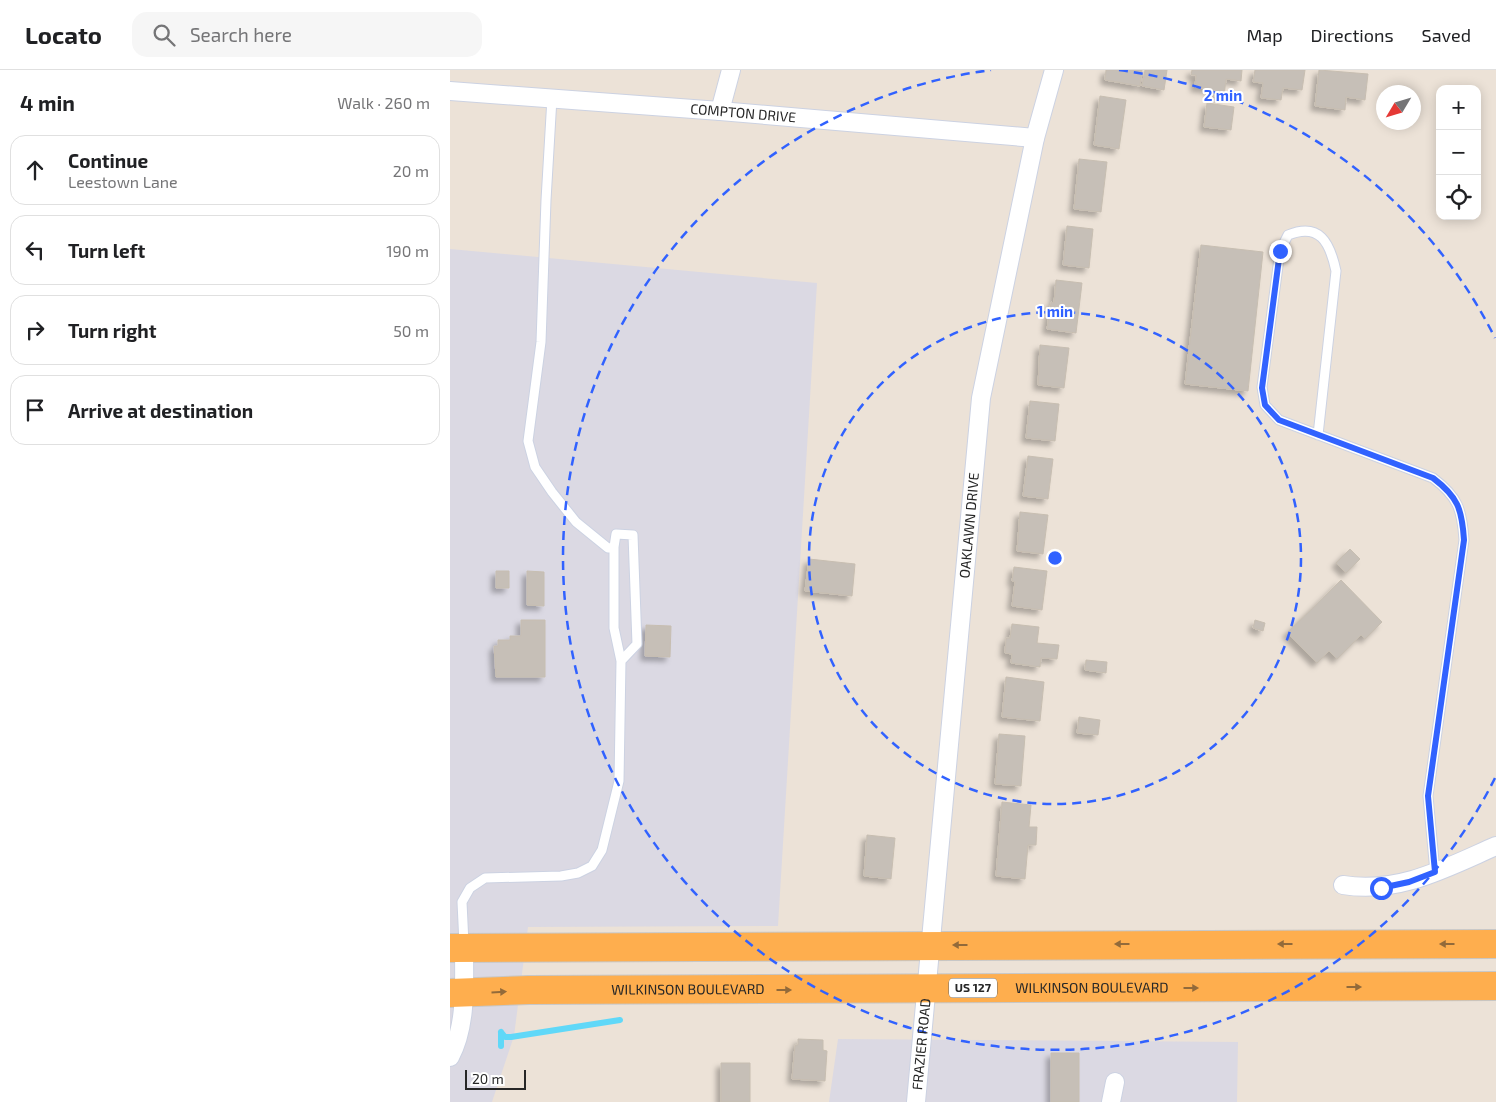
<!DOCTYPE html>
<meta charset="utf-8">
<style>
body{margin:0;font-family:"Exo 2",sans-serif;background:#f6f6f6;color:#202124}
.controls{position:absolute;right:15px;top:15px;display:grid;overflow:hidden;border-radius:10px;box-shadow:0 2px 12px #0003}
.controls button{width:45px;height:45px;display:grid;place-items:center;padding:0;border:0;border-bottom:1px solid #e0e0e0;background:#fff;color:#202124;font:25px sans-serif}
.compass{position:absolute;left:926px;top:15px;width:45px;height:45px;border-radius:50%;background:#fff;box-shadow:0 2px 12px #0003;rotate:232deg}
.scale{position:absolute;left:15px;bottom:12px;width:61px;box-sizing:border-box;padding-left:5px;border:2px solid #272727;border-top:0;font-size:14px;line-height:18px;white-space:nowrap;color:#272727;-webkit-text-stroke:4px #fff;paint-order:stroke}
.stop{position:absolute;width:15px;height:15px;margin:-11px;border:4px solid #3162ff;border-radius:50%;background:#fff}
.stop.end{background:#3162ff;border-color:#fff;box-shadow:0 1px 5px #0008}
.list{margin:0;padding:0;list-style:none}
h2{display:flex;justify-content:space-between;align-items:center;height:65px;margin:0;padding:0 20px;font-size:21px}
h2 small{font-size:16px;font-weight:400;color:#757577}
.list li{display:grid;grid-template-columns:32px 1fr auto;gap:15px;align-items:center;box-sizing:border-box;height:70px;margin:0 10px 10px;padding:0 10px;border:1px solid #e0e0e0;border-radius:15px}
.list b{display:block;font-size:19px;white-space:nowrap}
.list p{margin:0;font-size:16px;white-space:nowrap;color:#757577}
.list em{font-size:16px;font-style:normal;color:#757577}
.icon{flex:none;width:28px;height:28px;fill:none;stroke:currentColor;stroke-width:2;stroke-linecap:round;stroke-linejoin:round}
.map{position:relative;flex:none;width:1046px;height:1032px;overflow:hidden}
header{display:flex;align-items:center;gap:30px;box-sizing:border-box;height:70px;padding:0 25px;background:#fff;border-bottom:1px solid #e0e0e0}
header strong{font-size:24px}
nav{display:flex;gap:28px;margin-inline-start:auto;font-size:18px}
.search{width:350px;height:45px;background:#f6f6f6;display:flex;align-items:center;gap:12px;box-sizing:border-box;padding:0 18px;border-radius:15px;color:#757577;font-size:19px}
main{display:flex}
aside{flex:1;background:#fff}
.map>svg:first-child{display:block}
</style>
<header>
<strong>Locato</strong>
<div class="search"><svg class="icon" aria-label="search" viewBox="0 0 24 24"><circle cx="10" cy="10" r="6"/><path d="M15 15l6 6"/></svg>Search here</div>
<nav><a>Map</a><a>Directions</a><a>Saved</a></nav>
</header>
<main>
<aside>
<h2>4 min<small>Walk · 260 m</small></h2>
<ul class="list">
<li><svg class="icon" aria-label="ahead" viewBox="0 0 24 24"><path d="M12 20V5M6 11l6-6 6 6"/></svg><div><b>Continue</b><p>Leestown Lane</p></div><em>20 m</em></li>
<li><svg class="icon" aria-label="left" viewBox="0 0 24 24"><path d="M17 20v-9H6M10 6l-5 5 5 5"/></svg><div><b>Turn left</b></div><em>190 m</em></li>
<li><svg class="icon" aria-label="right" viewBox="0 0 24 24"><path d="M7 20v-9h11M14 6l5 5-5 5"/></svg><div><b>Turn right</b></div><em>50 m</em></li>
<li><svg class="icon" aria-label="arrive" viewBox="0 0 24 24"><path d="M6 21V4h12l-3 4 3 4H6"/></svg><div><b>Arrive at destination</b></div></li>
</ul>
</aside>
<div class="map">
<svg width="1046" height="1032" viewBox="0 0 1046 1032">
<defs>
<filter id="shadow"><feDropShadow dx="-4.5" dy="4.5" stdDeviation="2.5" flood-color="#0004"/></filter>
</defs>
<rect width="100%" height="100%" fill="#ece2d7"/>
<path fill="#dbd9e3" d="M 0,179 L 367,213 L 328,856 L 78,857 L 64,966 L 42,1032 L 0,1032 Z
M 388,969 L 788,972 L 787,1032 L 379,1032 Z"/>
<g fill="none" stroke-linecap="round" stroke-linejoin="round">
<path stroke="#60d8f8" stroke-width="6" d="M 51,962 L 55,967 L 61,967 L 170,950
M 51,976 L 51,962"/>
</g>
<path fill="#c6bfb7" stroke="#c7beb1" filter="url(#shadow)" d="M 656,0 L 692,0 L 690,16 L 655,10 Z
M 695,0 L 717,0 L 714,20 L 692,16 Z
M 742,0 L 792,0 L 791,11 L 776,9 L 774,27 L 761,26 L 762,19 L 745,17 L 746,5 L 741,5 Z
M 805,0 L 855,0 L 852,20 L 833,18 L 831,30 L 811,28 L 813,13 L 803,12 Z
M 869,0 L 918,4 L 915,30 L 896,27 L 895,40 L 865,36 Z
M 650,26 L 676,30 L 669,79 L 644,75 Z
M 757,33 L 784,37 L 781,60 L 754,57 Z
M 629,89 L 657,92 L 651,142 L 624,139 Z
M 617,156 L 643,159 L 639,198 L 613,195 Z
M 751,175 L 813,182 L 798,321 L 735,314 Z
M 606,210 L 632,213 L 626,263 L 597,259 L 601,232 L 604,233 Z
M 590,275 L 619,278 L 614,318 L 588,315 Z
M 580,331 L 609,334 L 605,371 L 576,368 Z
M 578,386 L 603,389 L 598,429 L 573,426 Z
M 570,442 L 598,445 L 593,484 L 567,481 Z
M 900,479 L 910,489 L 896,503 L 886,493 Z
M 359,489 L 405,494 L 402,526 L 355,521 Z
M 564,497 L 597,501 L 592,540 L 562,536 L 565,512 L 562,511 Z
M 46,501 L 59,501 L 59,518 L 46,518 Z
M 77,501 L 94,502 L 94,536 L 77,535 Z
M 891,510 L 932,552 L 915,569 L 911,565 L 887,589 L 879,581 L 867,593 L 837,563 Z
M 71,550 L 95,550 L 95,607 L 46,607 L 44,576 L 48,576 L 48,570 L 60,570 L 60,566 L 71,566 Z
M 805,550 L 815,553 L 813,561 L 803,558 Z
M 562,554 L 589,557 L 587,573 L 609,575 L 607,589 L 591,588 L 590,597 L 561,593 L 562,584 L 555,583 L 556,568 L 560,568 Z
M 196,555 L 221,556 L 220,587 L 195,586 Z
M 636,590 L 657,592 L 656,603 L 635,600 Z
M 556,607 L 594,612 L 590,651 L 552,647 Z
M 629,647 L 650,650 L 648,665 L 627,663 Z
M 549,664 L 575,666 L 571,716 L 545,714 Z
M 552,732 L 581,735 L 579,757 L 587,757 L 586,775 L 578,775 L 575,809 L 546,806 Z
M 417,765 L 445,768 L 441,809 L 414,806 Z
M 348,969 L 373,970 L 373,980 L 377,981 L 375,1011 L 342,1009 L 345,975 L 348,975 Z
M 601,983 L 629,983 L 629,1032 L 601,1032 Z
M 271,993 L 300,993 L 300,1032 L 271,1032 Z"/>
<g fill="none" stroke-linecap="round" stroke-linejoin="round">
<defs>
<path id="service" d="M 102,28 L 96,130 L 91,272 L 78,371 L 85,397 L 102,422 L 126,452 L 158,478 L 164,477 L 166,464 L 183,465 L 187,574 L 171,591
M 868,365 L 886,201 C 880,173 870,152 838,165 L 830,181 L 812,317 L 815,335 L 829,350 L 983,408 C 1008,427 1012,439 1014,470 L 978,726 L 985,802
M 14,874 L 12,832 L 20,818 L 35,808 L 111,806 L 128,803 L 142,796 L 152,780 L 169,711 L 171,591 L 164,558 L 164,477"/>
<g id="minor">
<path id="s1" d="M 0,21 L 270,41 L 585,68"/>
<path d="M 270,41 L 281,0"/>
<path d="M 893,815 C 949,824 996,798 1046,776"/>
<path d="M 0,987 C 17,955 14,914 14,878"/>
<path id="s2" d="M 466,1032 L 531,328 L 585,68 L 604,0"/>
<path d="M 661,1032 L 665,1012"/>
</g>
<g id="trunk">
<path d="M 0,878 L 1046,874"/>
<path id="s3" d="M 0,923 L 79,920 L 1046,916"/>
</g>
</defs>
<use href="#service" stroke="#ccd2e2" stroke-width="11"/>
<use href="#minor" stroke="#ccd2e2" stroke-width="20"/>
<use href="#trunk" stroke="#c7c7c7" stroke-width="30"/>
<use href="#service" stroke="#fff" stroke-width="9"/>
<use href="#minor" stroke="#fff" stroke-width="18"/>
<use href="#trunk" stroke="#feae4e" stroke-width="28"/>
</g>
<defs><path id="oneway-solid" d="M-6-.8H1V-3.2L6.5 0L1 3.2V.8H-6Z" transform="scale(1.25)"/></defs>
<g fill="#926a3a">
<use href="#oneway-solid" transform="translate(672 874) rotate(180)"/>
<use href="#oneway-solid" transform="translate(835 874) rotate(180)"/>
<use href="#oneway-solid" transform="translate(997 874) rotate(180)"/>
<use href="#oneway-solid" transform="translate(510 875) rotate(180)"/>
<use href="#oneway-solid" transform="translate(904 917)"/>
<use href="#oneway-solid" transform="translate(741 918)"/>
<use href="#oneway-solid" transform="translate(334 920)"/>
<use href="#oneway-solid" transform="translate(49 922) rotate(-3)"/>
</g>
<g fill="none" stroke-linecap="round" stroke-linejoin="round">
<path stroke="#3162ff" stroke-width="6" d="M 830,181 L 812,318 L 815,335 L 829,350 L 983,408 C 1008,427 1012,439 1014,470 L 978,726 L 985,802 L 959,812 L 931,818"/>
</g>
<g fill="none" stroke="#3162ff" stroke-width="2.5" stroke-dasharray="9 6">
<circle cx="605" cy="488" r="246"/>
<path d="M1045 708A492 492 0 1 1 541 0M669 0A492 492 0 0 1 1045 268"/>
</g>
<g text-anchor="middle" stroke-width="4" stroke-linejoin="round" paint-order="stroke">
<rect fill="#fff" stroke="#686868" stroke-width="1" x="499" y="908.5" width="48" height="19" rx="4"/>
<g font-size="12" font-weight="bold" fill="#272727">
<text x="523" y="922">US 127</text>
</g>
<g font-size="14" fill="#272727" stroke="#fff">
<text dy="5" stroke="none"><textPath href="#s1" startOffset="294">COMPTON DRIVE</textPath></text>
<text dy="5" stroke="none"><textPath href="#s2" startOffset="579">OAKLAWN DRIVE</textPath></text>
<text dy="5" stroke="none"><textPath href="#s3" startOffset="642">WILKINSON BOULEVARD</textPath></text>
<text dy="5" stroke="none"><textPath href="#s3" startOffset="238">WILKINSON BOULEVARD</textPath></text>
<text dy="5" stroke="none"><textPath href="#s2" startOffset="58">FRAZIER ROAD</textPath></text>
</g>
</g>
<circle cx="605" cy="488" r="8" fill="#3162ff" stroke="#fff" stroke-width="2.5"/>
<g font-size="15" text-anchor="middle" font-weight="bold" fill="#3162ff" stroke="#fff" stroke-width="4" stroke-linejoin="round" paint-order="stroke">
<text x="773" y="31">2 min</text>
<text x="605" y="247">1 min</text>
</g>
</svg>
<div class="controls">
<button>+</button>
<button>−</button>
<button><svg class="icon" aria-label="locate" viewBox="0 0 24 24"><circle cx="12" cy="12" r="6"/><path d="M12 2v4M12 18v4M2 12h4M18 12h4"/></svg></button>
</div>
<svg class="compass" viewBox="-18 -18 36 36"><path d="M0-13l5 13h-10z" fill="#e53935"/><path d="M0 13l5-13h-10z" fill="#757577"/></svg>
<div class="scale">20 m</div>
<div class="stop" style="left:931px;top:818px"></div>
<div class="stop end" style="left:830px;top:181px"></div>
</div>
</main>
